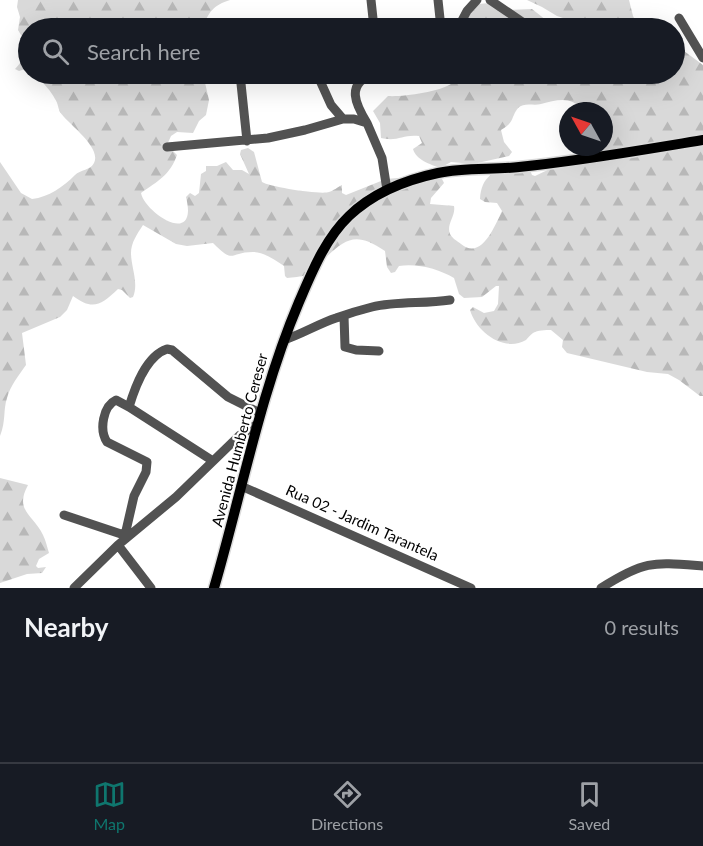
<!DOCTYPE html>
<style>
body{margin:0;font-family:Lato,sans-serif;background:#242831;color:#f1f3f6}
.compass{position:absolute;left:559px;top:102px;width:54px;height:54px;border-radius:50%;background:#171b24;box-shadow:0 6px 24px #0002;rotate:310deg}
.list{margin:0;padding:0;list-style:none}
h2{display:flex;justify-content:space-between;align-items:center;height:78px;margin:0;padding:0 24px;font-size:26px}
h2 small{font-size:20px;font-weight:400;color:#9ea1a6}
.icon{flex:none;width:33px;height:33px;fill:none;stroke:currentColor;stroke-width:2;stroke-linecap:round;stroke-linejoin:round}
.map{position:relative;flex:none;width:703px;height:588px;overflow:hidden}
.search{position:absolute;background:#171b24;box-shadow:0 6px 24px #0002;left:18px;right:18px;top:18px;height:66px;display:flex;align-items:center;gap:15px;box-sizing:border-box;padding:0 21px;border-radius:33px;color:#9ea1a6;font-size:22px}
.sheet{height:174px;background:#171b24}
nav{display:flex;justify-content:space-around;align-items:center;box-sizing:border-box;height:84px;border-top:2px solid #363941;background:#171b24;font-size:16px;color:#9ea1a6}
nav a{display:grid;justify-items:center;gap:3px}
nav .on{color:#0f766e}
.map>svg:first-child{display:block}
</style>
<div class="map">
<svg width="703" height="588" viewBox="0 0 703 588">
<defs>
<pattern id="forest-firs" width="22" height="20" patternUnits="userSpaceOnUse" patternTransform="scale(1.5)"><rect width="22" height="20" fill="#d9d9d9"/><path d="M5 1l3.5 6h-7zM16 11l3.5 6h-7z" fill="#b8b8b8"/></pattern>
</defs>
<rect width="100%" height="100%" fill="#fff"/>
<path fill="url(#forest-firs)" d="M 18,0 L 230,0 C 214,5 208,12 203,28 L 28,28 L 28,68 L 19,71 L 15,69 L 22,61 L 24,54 L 24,40 L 18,30 L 20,17 L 17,7 Z
M 527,0 L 629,0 L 633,16 L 639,28 L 582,28 L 584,25 L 557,16 L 542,7 Z
M 489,3 L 508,10 L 532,9 L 551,24 L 577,28 L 457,28 L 479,4 Z
M 677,42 L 681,43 L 684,51 L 703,65 L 703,396 L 700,396 L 679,380 L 668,374 L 647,372 L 567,353 L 562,347 L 563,340 L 551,330 C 545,330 538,330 533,333 C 530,335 528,338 526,340 C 503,353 476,331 470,310 L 473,307 L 484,313 L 494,311 L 498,304 L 499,286 L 496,286 L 482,297 L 464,298 L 459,294 L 454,278 C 439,269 417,263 399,266 L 395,272 L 391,273 L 387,267 L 385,251 C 354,230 345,239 320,263 C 316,266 311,273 306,275 C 301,277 293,277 287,278 L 285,276 L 284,266 C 275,260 264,252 253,252 C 229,252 235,265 213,243 L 187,246 L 176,244 L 143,225 C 137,234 131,243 131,253 C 131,267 139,283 133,297 L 130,298 L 122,290 L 118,289 C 101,305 93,311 73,296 L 67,310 L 60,317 L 22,333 L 26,365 C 19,375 10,386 7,398 C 3,410 6,421 0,436 L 0,162 L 21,193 L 32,199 C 49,197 63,187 75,175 C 80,170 91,170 94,163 C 102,147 68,124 60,112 C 58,108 58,103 55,99 C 51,91 44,84 38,77 L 38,74 L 203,74 L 209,100 L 206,115 L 199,121 L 193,133 L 177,132 L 171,136 L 167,145 L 177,155 C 170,175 158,181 141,193 C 144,210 187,241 188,211 C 188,207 187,201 186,197 L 190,193 L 195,196 L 199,193 L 201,174 L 206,171 L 206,166 L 217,166 L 226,162 L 233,170 L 242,170 L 249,174 L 240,154 L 241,150 L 248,148 L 254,152 L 262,182 C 270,187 321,195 329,192 C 333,191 338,187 342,185 L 342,193 L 346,195 L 386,179 L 409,177 L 422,171 L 430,172 L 442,179 L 444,183 L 431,198 L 430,204 L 454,206 C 456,216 446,224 450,234 C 452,238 457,241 461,244 C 482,261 495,225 502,211 L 497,203 L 485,202 L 480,199 C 482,168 504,169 529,168 L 532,175 L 535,176 L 579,155 L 581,147 L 604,147 L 604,111 L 583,111 C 571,95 557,100 541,104 C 533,106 524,102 518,108 C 510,118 516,121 501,130 L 504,142 L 512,152 L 509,156 L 473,164 L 451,162 L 440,168 C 430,164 416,160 413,149 L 422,143 L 419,136 C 403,134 398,142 381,138 L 380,123 L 373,111 L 388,96 C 402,97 439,92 451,84 L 452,78 L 449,74 L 616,74 L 618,77 L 631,75 L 637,79 L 642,78 L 646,74 L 674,74 L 675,43 Z
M 0,478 L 28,485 C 14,511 33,514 43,535 C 46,541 47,547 49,553 L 39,559 L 36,566 L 38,568 L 46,567 L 42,573 L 27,574 L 0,583 Z"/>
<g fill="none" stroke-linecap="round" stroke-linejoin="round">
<defs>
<path id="major" d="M 214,588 C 242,492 260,394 299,302 C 312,272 325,239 349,216 C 373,193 405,180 438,173 C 464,167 493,170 519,167 C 581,161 642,150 703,140"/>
</defs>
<use href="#major" stroke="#dbdbdb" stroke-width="13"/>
<path stroke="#525252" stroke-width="9" d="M 371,0 L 374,28
M 438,0 L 441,28
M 490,0 L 531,28
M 679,18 L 703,58
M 234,24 L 234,28
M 458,28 L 467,11 L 477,0
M 240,74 L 247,141
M 317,74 L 331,105 L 343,119
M 367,123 C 356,105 345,84 373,74
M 167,147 L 268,138 L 305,130 L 343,119 L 354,119 L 367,123 L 382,158 L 387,190
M 344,316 L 345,347 L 356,350 L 379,351
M 284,340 C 302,334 318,324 336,318 C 347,314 360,310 372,307 C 397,301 424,304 450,300
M 213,461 L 129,407 C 135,387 146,356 167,349 L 172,350 L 228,397 L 260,413
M 241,486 L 471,588
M 64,515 L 127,536
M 125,535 L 134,496 L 146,472 L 147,462 L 107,442 C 99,430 103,406 116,400 L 129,407
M 118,545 L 151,588
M 74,588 L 118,545 L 176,497 L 240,435 L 256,425
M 601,588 C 645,560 653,562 703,566"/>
<use href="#major" stroke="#000" stroke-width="10"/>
</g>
<g text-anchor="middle" stroke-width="4.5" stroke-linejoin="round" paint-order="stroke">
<g font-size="15" fill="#000" stroke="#fff">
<text transform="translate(240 440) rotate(-75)" y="5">Avenida Humberto Cereser</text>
<text transform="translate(362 523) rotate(24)" y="5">Rua 02 - Jardim Tarantela</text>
</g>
</g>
</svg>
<svg class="compass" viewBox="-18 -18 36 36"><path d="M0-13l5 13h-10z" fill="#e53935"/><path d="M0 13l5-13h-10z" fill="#9ea1a6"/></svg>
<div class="search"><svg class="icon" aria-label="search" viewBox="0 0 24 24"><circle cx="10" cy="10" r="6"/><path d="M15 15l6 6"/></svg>Search here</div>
</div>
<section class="sheet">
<h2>Nearby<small>0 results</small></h2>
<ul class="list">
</ul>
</section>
<nav>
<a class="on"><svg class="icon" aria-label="map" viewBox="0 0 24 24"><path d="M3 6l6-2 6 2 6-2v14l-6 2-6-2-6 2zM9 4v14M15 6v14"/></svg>Map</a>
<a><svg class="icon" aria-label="directions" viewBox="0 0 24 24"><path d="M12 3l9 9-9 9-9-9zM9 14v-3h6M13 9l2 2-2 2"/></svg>Directions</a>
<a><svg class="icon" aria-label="saved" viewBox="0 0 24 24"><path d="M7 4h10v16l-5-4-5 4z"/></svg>Saved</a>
</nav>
